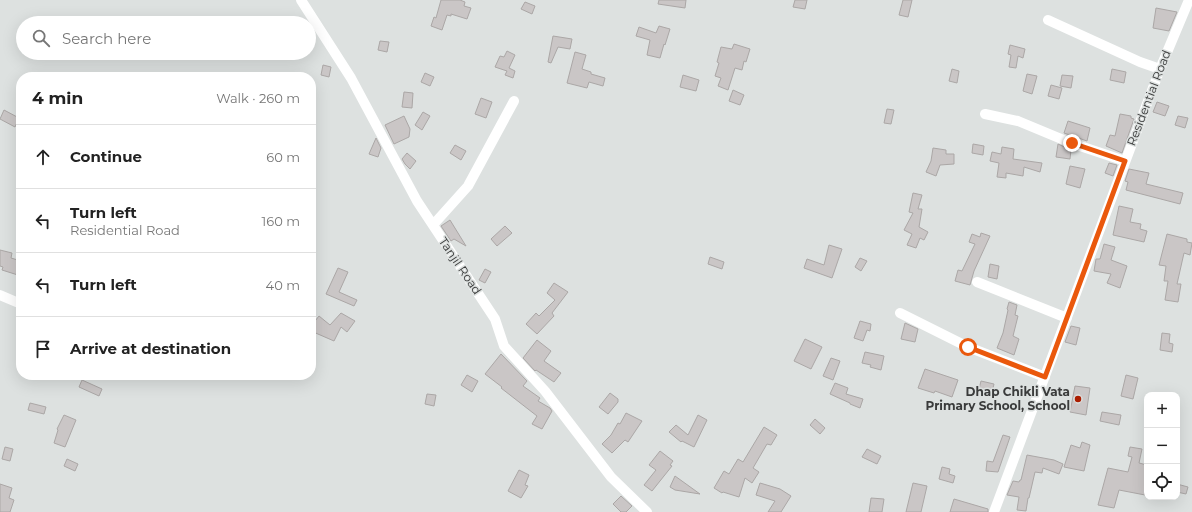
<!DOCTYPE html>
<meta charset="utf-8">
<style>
body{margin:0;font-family:Montserrat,sans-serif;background:#f2f2f2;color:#222}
.controls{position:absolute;right:12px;bottom:12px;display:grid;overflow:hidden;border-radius:8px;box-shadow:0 4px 16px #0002}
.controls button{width:36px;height:36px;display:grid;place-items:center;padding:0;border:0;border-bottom:1px solid #e0e0e0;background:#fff;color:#222;font:20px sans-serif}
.stop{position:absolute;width:12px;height:12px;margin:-9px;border:3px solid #ea580c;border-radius:50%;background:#fff}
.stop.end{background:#ea580c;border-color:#fff;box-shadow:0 1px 4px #0008}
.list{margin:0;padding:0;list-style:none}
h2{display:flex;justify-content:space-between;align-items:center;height:52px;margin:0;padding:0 16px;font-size:17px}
h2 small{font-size:13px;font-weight:400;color:#767676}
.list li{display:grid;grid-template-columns:26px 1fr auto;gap:12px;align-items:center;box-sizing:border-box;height:64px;padding:0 16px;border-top:1px solid #e0e0e0}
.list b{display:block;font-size:15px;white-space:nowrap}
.list p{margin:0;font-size:13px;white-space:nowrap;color:#767676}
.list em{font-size:13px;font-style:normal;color:#767676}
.icon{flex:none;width:22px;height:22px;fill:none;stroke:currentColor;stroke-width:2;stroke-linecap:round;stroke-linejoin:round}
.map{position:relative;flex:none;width:1192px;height:512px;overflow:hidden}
.search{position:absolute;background:#fff;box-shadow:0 4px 16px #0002;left:16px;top:16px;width:300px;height:44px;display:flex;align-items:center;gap:10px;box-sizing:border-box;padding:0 14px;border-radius:22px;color:#767676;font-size:15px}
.panel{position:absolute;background:#fff;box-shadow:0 4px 16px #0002;left:16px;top:72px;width:300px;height:308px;border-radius:16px}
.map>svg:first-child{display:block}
</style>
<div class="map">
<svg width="1192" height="512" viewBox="0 0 1192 512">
<rect width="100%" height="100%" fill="#dde1e0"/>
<path fill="#cac6c6" stroke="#aba7a6" d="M 441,0 L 460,0 L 465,2 L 464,6 L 471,8 L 467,19 L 451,14 L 451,16 L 447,15 L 442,30 L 431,26 L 434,17 L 436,18 Z
M 659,0 L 686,0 L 685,8 L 658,4 Z
M 795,0 L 807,0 L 805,9 L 793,7 Z
M 903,0 L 912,0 L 908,17 L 899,15 Z
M 525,2 L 535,6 L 532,14 L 521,9 Z
M 1156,8 L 1177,12 L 1169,31 L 1153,28 Z
M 659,26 L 670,29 L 665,45 L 664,44 L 660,58 L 647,55 L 650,40 L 636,36 L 639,27 L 656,33 Z
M 553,36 L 572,39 L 570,49 L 558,47 L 551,63 L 548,62 Z
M 380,41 L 389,42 L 387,52 L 378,50 Z
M 734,44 L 750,49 L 746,62 L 744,61 L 742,70 L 735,68 L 728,90 L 718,86 L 721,78 L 715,76 L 719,63 L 717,62 L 721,47 L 732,49 Z
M 1010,45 L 1025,49 L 1023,58 L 1018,56 L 1016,68 L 1009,67 L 1011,55 L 1008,54 Z
M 507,51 L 515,55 L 509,68 L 515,71 L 513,78 L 505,75 L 507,71 L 495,67 L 500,56 L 504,57 Z
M 575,52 L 586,55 L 582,69 L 591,72 L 591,74 L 605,78 L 603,86 L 589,82 L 587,88 L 567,83 Z
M 323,65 L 331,67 L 329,77 L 321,75 Z
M 952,69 L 959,71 L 957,83 L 949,81 Z
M 1112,69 L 1126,72 L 1124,83 L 1110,80 Z
M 425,73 L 434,77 L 430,86 L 421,82 Z
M 1027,74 L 1037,76 L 1032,94 L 1023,91 Z
M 683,75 L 699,80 L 696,91 L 680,87 Z
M 1062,75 L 1073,76 L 1071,88 L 1060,86 Z
M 1051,85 L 1062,88 L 1059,99 L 1048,96 Z
M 733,90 L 744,95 L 740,105 L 729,101 Z
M 404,92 L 413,93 L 412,108 L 402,107 Z
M 481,98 L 492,102 L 486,118 L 475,114 Z
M 1157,102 L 1169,106 L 1165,116 L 1153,112 Z
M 887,109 L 894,110 L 891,124 L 884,123 Z
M 4,110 L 19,118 L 15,127 L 0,119 Z
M 423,112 L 430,116 L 422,130 L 415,125 Z
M 1120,114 L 1131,116 L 1131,118 L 1134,119 L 1122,153 L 1106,146 L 1110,135 L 1115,136 Z
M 404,116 L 410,129 L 409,137 L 394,144 L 385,125 Z
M 1178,116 L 1188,118 L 1185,128 L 1175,125 Z
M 1068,121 L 1090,128 L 1087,141 L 1064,133 Z
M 376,138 L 381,148 L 378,157 L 369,154 Z
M 973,144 L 984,146 L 983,155 L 972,153 Z
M 1058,144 L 1071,150 L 1070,159 L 1056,157 Z
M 455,145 L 466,151 L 461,160 L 450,153 Z
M 1002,147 L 1014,149 L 1013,159 L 1042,163 L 1040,172 L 1024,167 L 1023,176 L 1006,173 L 1006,178 L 997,177 L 999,163 L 990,161 L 992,152 L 1001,154 Z
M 933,148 L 946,150 L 946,154 L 954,154 L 954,164 L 940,165 L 936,176 L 926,172 L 931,161 Z
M 407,153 L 416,161 L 410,169 L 405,164 L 402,159 Z
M 1109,163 L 1117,165 L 1113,176 L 1105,173 Z
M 1070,166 L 1085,169 L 1080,188 L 1066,184 Z
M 1129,169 L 1149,173 L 1146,184 L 1183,193 L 1180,204 L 1126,190 L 1128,182 L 1125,181 Z
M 913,193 L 922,195 L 918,209 L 922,209 L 919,227 L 928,232 L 924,240 L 920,238 L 916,248 L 907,245 L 912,234 L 904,230 L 913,213 L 909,212 Z
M 1119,206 L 1133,209 L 1130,222 L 1141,224 L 1140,229 L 1147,231 L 1144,242 L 1113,235 Z
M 450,220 L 466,246 L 454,239 L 451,241 L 441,226 Z
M 505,226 L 512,233 L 497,246 L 491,239 Z
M 981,233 L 990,236 L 974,271 L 970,285 L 955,281 L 958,270 L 962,271 L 975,244 L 969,242 L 972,234 L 980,237 Z
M 1167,234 L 1187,239 L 1187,242 L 1192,243 L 1190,255 L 1184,253 L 1177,284 L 1181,284 L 1178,302 L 1165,300 L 1168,281 L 1164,281 L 1166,266 L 1159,265 Z
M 1104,244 L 1115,247 L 1111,260 L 1127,266 L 1120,288 L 1107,283 L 1111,274 L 1094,271 L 1096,259 L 1100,259 Z
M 829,245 L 842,249 L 832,278 L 804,268 L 807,259 L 824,265 Z
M 0,250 L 12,253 L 11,258 L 21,261 L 21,276 L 2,270 L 3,267 L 0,266 Z
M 710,257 L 724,262 L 722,269 L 708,264 Z
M 860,258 L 867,261 L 861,271 L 855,267 Z
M 990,264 L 999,266 L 997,279 L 988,277 Z
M 338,268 L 348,272 L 339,292 L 357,300 L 354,306 L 326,294 Z
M 485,269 L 491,272 L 485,283 L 479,280 Z
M 554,283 L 568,292 L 552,313 L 554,316 L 537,334 L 526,324 L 536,313 L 539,316 L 555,300 L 547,293 Z
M 1009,302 L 1017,305 L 1015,315 L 1018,316 L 1013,336 L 1019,339 L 1014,355 L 997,348 L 1003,333 L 1008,310 L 1007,309 Z
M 341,313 L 355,321 L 347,332 L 341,327 L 334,341 L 311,331 L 311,326 L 319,316 L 330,325 Z
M 860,321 L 871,324 L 870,331 L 867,330 L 863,341 L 854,338 Z
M 905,323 L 918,329 L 915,342 L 901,339 Z
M 1071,326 L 1080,328 L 1076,345 L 1065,342 Z
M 1162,333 L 1170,334 L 1169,343 L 1173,344 L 1172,352 L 1160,350 Z
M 805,339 L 822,347 L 811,369 L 794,361 Z
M 537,340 L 551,351 L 544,361 L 561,373 L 554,382 L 536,370 L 535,371 L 523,358 Z
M 865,352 L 884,356 L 881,370 L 870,367 L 871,365 L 862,363 Z
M 501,354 L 527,381 L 523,386 L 540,398 L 538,401 L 550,408 L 552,411 L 542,429 L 532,424 L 537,416 L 501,388 L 502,387 L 485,374 Z
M 831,358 L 840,361 L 833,380 L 823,376 Z
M 925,369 L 958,380 L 952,397 L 935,391 L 934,393 L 918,388 Z
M 467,375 L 478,381 L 472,392 L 461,385 Z
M 1126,375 L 1138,378 L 1133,399 L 1121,396 Z
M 82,380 L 102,389 L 99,396 L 79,387 Z
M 981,381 L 994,384 L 992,392 L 979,389 Z
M 835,383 L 848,388 L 846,394 L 863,399 L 860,408 L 850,404 L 850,403 L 830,394 Z
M 1075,386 L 1090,388 L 1086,415 L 1070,412 Z
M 610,393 L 618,399 L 618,402 L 608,414 L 599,407 Z
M 427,394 L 436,395 L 434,406 L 425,404 Z
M 30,403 L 46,407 L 44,414 L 28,410 Z
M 1102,412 L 1121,415 L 1119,425 L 1100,421 Z
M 626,413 L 642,421 L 628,442 L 625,440 L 612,453 L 602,444 L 611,435 L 618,423 L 620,424 Z
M 64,415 L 76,420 L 65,447 L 54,443 L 58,430 L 57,429 Z
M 698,415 L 707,420 L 694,447 L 682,441 L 681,442 L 669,432 L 676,425 L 688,435 Z
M 815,419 L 825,428 L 820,434 L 810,425 Z
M 764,427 L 777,435 L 771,445 L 767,444 L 753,468 L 759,472 L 752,483 L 745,478 L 739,497 L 723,492 L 722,493 L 714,488 L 724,471 L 729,474 L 738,459 L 743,462 Z
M 1003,435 L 1010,437 L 998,472 L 986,471 L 987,461 L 993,462 Z
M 1082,442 L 1090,445 L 1084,471 L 1064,467 L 1071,445 L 1080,448 Z
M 5,447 L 13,449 L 10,461 L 2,459 Z
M 1130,447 L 1142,449 L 1139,463 L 1147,465 L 1147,488 L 1146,488 L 1145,495 L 1119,490 L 1114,508 L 1098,505 L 1108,468 L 1128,472 L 1132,457 L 1128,456 Z
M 867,449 L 881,456 L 877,464 L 862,457 Z
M 660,451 L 673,461 L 670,465 L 672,466 L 652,491 L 644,485 L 656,470 L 649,465 Z
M 1027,455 L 1054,460 L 1063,464 L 1059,474 L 1043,468 L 1042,473 L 1035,472 L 1029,498 L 1028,498 L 1026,511 L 1017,510 L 1019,497 L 1007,495 L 1013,481 L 1019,482 L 1020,480 L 1021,480 Z
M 67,459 L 78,464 L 75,471 L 64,466 Z
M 942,467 L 950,469 L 949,474 L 955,476 L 953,483 L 939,479 Z
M 519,470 L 529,475 L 525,485 L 528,486 L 521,498 L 508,491 Z
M 675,476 L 700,494 L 675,490 L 670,487 Z
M 760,483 L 780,489 L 791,496 L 781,512 L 768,512 L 775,501 L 756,495 Z
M 913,483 L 927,486 L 921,512 L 906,512 Z
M 0,484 L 12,488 L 9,498 L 14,500 L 10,512 L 0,512 Z
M 1177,484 L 1188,487 L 1186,494 L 1177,492 Z
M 621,496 L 632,506 L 626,512 L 621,512 L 613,504 Z
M 871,498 L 884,499 L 882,512 L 869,512 Z
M 954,499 L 988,509 L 988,512 L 950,512 Z"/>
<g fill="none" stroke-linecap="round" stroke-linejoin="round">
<path stroke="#fff" stroke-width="10" d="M 301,0 L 351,78 L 417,201 L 495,319 L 504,346 L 545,391 L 611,477 L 647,512
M 1048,20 L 1140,62 L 1160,69
M 985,114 L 1018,121 L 1071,143 L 1125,161
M 433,225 L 468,186 L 514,101
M 977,282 L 1067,318
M 0,295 L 21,304
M 900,313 L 968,347 L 1045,377
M 994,512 L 1160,69 L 1189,0"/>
</g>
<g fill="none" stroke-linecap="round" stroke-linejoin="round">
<path stroke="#ea580c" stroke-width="5" d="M 968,347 L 1045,377 L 1125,161 L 1072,143"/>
</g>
<circle fill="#ab1d01" stroke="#dde1e0" stroke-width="1.5" cx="1078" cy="399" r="4"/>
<g text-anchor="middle" stroke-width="3" stroke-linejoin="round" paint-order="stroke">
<g font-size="12" fill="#3a3b3b" stroke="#dde1e0">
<text transform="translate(1149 98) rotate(-69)" y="4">Residential Road</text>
<text transform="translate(460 266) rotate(56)" y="4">Tanjil Road</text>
</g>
<g font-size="12" font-weight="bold" fill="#3a3b3b" stroke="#dde1e0" text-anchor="end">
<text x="1070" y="396">Dhap Chikli Vata<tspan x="1070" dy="14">Primary School, School</tspan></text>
</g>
</g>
</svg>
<div class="controls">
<button>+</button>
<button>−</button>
<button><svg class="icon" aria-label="locate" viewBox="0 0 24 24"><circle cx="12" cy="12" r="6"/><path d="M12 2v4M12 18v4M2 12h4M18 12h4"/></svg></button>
</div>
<div class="stop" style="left:968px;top:347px"></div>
<div class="stop end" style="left:1072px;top:143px"></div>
<div class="search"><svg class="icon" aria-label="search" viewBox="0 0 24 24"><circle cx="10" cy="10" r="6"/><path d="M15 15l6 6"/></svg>Search here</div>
<section class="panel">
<h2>4 min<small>Walk · 260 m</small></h2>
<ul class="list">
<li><svg class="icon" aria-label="ahead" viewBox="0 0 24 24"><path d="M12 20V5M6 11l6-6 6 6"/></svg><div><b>Continue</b></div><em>60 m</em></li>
<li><svg class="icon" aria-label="left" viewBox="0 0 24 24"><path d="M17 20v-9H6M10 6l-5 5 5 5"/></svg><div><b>Turn left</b><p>Residential Road</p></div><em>160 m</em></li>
<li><svg class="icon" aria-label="left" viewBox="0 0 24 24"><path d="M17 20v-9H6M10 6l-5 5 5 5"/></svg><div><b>Turn left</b></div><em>40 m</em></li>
<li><svg class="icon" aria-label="arrive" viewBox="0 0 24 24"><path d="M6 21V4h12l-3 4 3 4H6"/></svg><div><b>Arrive at destination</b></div></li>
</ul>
</section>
</div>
